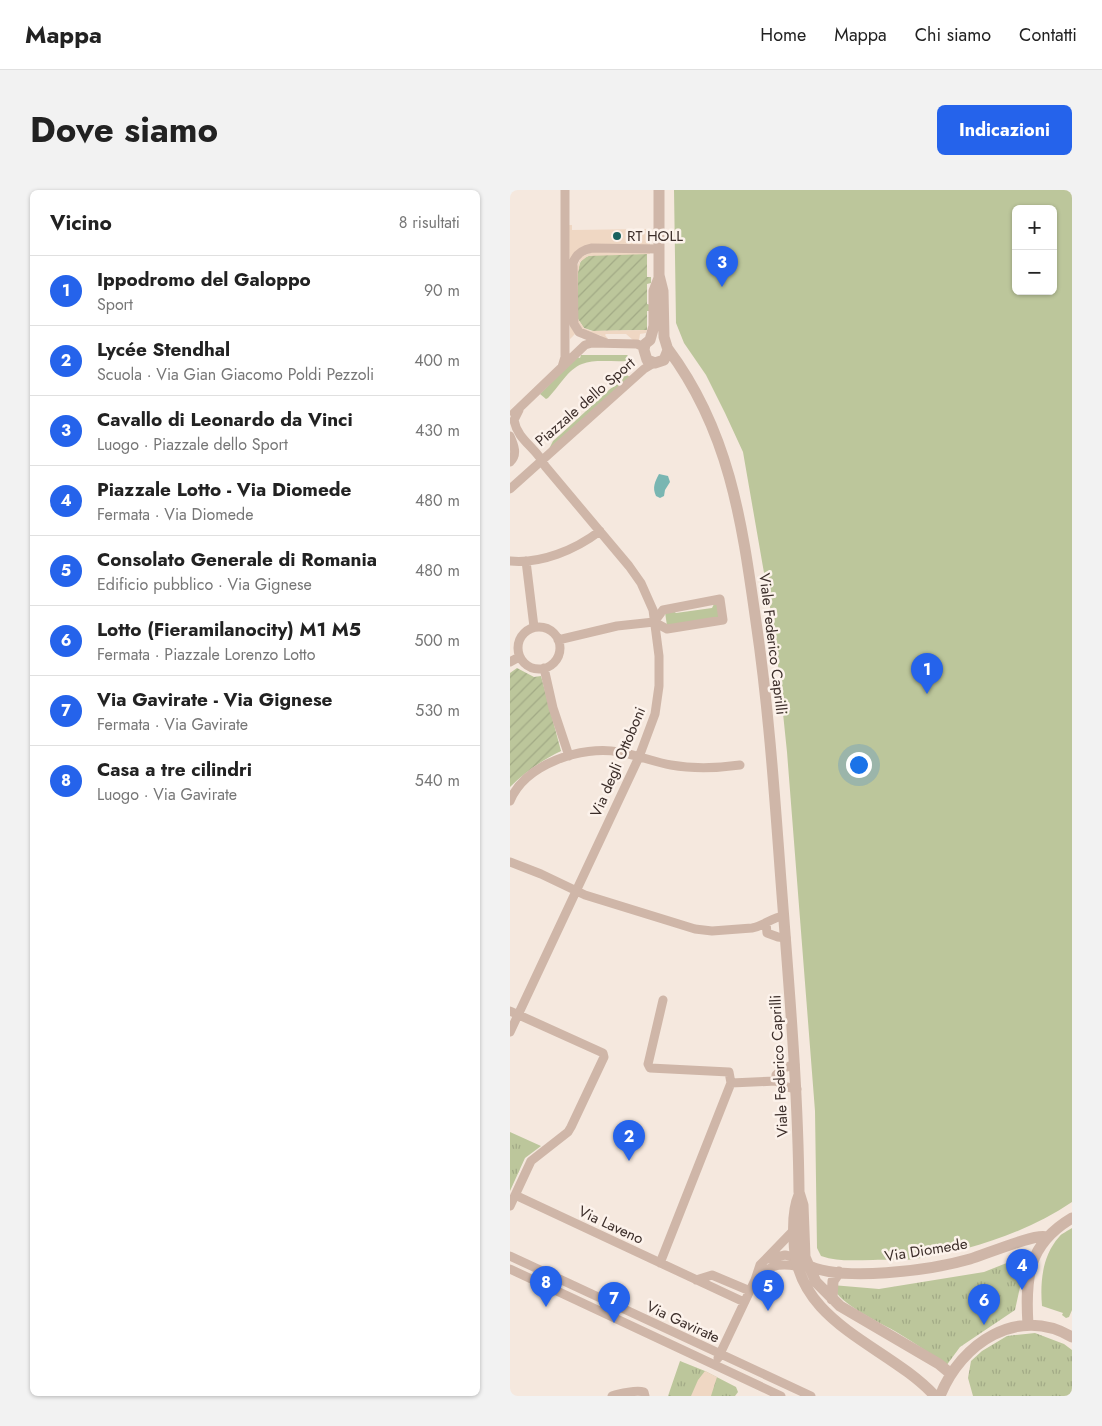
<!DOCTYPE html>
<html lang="it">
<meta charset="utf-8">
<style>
body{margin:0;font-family:Jost,sans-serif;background:#f2f2f2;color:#222}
.controls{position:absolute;right:15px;top:15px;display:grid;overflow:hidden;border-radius:8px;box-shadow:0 1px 4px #0004}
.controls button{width:45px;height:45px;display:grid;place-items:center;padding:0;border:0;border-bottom:1px solid #e0e0e0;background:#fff;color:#222;font:25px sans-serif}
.you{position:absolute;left:348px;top:574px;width:18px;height:18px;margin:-12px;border:4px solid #fff;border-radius:50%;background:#1a73e8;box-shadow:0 0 0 8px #1a73e833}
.badge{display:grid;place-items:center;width:32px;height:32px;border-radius:50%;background:#2563eb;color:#fff;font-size:16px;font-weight:700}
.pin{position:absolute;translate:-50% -41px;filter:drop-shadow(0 1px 2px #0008)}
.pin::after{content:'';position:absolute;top:26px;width:18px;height:15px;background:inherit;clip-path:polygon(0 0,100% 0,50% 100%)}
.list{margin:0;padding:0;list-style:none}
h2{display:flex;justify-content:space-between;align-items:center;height:65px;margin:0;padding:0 20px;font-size:21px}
h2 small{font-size:16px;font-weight:400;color:#767676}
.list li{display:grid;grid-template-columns:32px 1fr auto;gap:15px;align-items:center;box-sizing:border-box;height:70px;padding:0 20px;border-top:1px solid #e0e0e0}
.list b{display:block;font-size:19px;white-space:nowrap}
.list p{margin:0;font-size:16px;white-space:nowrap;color:#767676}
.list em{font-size:16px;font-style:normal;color:#767676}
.map{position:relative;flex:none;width:562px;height:1206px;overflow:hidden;border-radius:8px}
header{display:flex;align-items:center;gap:30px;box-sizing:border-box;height:70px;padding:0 25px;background:#fff;border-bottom:1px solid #e0e0e0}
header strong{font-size:24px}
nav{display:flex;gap:28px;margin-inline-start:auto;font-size:18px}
.intro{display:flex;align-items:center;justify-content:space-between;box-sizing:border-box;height:120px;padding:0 30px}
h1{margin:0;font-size:35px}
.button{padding:12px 22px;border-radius:8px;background:#2563eb;color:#fff;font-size:18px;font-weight:700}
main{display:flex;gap:30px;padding:0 30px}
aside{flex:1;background:#fff;border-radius:8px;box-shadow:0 1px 4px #0004}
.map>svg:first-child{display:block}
</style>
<header>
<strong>Mappa</strong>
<nav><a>Home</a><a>Mappa</a><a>Chi siamo</a><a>Contatti</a></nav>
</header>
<div class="intro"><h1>Dove siamo</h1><a class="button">Indicazioni</a></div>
<main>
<aside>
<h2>Vicino<small>8 risultati</small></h2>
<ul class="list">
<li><span class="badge">1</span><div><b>Ippodromo del Galoppo</b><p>Sport</p></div><em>90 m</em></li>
<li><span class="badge">2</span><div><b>Lycée Stendhal</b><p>Scuola · Via Gian Giacomo Poldi Pezzoli</p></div><em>400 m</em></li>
<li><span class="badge">3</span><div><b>Cavallo di Leonardo da Vinci</b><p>Luogo · Piazzale dello Sport</p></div><em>430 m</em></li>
<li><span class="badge">4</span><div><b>Piazzale Lotto - Via Diomede</b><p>Fermata · Via Diomede</p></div><em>480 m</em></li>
<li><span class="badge">5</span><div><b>Consolato Generale di Romania</b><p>Edificio pubblico · Via Gignese</p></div><em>480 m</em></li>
<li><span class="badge">6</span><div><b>Lotto (Fieramilanocity) M1 M5</b><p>Fermata · Piazzale Lorenzo Lotto</p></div><em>500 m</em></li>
<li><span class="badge">7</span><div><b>Via Gavirate - Via Gignese</b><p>Fermata · Via Gavirate</p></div><em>530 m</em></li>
<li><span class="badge">8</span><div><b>Casa a tre cilindri</b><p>Luogo · Via Gavirate</p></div><em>540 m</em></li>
</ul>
</aside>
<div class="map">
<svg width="562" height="1206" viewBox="0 0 562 1206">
<defs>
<pattern id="park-tufts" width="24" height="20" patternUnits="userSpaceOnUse" patternTransform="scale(1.25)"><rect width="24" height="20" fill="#bcc69b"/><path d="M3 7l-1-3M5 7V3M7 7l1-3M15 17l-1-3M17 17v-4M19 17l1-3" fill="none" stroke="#a2aa86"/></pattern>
<pattern id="garden-furrows" width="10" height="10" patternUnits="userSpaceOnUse" patternTransform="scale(1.25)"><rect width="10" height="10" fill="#bcc69b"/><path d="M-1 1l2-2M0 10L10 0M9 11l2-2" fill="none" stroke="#a2aa86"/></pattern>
</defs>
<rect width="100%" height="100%" fill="#f5e8de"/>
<path fill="#bcc69b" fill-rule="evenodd" d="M 164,0 L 562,0 L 562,1012 C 516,1043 459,1061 405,1069 C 392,1071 377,1069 363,1070 C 345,1070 328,1072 311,1066 L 307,1058 L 305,921 L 277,562 L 265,446 L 233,262 L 215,223 L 196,185 L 174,153 L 166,133 ZM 506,19 L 543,19 L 543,101 L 506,101 Z
M 71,165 L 117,165 L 119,167 L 116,171 C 102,172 84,169 72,174 C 58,179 48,198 38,208 L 36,209 L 30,204 L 67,167 L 70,168 Z
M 115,184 L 120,187 L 39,259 L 43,251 L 51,244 L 100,199 L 112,191 L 110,188 Z
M 204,414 L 207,414 L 210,429 L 157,436 L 155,422 L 162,420 L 166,423 L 202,418 Z
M 562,1038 L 562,1120 L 559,1127 L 556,1128 L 552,1125 L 553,1123 L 532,1116 C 530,1093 532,1066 549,1047 C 552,1043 558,1041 562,1038 Z"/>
<path fill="url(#park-tufts)" d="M 0,942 L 31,956 L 15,968 L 0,1001 Z
M 517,1065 L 505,1120 L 450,1157 L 436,1176 C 421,1164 405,1153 388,1143 C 370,1132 329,1115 322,1095 L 369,1099 L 474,1082 Z
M 525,1143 L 554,1154 L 562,1160 L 562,1206 L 463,1206 L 458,1188 L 461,1171 L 472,1161 L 497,1146 Z
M 170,1171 L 195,1181 L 226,1197 L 228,1202 L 225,1206 L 158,1206 Z"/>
<path fill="url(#garden-furrows)" d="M 137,64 L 137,87 L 141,87 L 141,93 L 137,94 L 137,114 L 141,115 L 141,121 L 137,121 L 137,140 L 83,141 L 74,138 L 68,129 L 68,82 C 69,77 69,72 74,68 C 82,62 125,64 137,64 Z
M 7,478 L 24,487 L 31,486 L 51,561 C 31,571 15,582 0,597 L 0,483 Z"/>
<path fill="#efd7c3" d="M 59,35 L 62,35 L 62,40 L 137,39 L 137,53 L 140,53 L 140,55 L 65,62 L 61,136 L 65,144 L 60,149 Z
M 82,62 L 140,63 L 140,64 L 78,66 L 70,72 L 68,83 L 68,129 L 74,138 L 81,141 L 137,140 L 136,143 L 130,144 L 129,150 L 123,150 L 116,144 L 96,144 L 95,145 L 98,149 L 97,150 L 90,145 L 75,143 L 67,133 L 66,79 L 71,67 Z
M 195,1181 L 207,1187 L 201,1206 L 181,1206 L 188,1190 Z"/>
<path fill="#79b6b2" d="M 149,284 L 158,286 L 160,292 L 155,300 L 154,306 L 150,308 L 146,306 C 142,297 145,292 149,284 Z"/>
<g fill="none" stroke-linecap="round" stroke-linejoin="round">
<path stroke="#cfb6a8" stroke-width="9" d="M 96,153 L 69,142 L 64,134 L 63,73 C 66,64 72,60 82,58 L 149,59
M 52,177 L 55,167 L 55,0
M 4,223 L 75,155 L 82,153 L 127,154 L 134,157
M 0,246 C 4,255 8,265 0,272
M 0,299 L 134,179 L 144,173
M 0,371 C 31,374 65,360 90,341
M 16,371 L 24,437
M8 458a21 21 0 1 1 42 0a21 21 0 1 1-42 0Z
M 48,450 L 107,436 L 144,432 L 157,439 L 213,430 L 210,409 L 153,420 L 144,432
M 0,472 L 9,467
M 34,478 L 43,518 L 59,566
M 0,611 C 15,574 72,555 109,562 C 127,565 144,572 161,575 C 184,579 208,578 230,575
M 0,672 L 31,684 L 75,705 L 185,739 L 202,741 L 242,738 C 254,736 262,727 274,726
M 256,733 L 257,743 L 268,747 L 276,748
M 153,810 L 139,870 L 138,874 L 140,878 L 219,882 L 221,893
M 0,821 L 93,863 L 94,867 L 61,937 L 58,942 L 21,971 L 0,1016
M 0,842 L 129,567 L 145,524 L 149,496 L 149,466 L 143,420 L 131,393 L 119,376 L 35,276 C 28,259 7,250 4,230 L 9,220
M 266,891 L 266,885 C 272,878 277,876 285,875
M 221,893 L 266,891 L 277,897 L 287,899
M 5,1005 L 234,1112
M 0,1066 L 301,1206
M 258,1069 L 275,1065 L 284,1067
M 150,1073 L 221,893
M 0,1079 L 271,1206
M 186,1090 L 202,1085 L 240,1101
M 245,1090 C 259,1076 266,1073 286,1076
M 208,1168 L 245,1090 L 250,1075 L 283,1041
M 102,1206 C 110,1203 127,1200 134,1202 L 135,1206"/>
<path stroke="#cfb6a8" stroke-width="11" d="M 149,0 L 149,88 L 144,101 L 144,136 L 140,150 L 135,154 L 134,160 L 137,170 L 145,173 L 154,170 L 158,160 L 154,147 L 153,101 L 149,85
M 158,159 C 220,242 232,333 246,432 C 258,513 264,596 270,678 C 278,786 288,894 289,1002 L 293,1015 L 295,1067 L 306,1092 L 330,1116 L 429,1174 L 441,1184
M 289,1005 C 283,1019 283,1035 284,1050 C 285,1134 377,1154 425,1206
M 295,1074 C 330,1093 422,1080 460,1069 C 474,1065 526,1043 536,1047
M 322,1109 L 323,1091 L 329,1082
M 518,1135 C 515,1087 518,1054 562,1028
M 430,1206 C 451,1153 508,1115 562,1147"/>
</g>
<circle fill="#19625f" stroke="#fcf2eb" stroke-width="2" cx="107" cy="46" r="5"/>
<g text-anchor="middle" stroke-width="5" stroke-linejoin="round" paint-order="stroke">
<g font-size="15" fill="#3b2d29" stroke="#fcf2eb" text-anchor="start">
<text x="117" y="51">RT HOLL</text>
</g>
<g font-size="15" fill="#3b2d29" stroke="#fcf2eb">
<text transform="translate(75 212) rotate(-41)" y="5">Piazzale dello Sport</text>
<text transform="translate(263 454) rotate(83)" y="5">Viale Federico Caprilli</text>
<text transform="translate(108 572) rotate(-67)" y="5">Via degli Ottoboni</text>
<text transform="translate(269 876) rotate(-93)" y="5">Viale Federico Caprilli</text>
<text transform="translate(101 1035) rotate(25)" y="5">Via Laveno</text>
<text transform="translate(416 1060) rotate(-9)" y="5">Via Diomede</text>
<text transform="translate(173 1132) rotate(25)" y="5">Via Gavirate</text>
</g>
</g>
</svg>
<div class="controls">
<button>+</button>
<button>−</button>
</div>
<div class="you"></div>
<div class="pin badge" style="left:417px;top:504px">1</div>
<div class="pin badge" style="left:119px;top:971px">2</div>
<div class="pin badge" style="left:212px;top:97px">3</div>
<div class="pin badge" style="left:512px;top:1100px">4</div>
<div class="pin badge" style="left:258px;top:1121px">5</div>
<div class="pin badge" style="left:474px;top:1135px">6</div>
<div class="pin badge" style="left:104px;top:1133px">7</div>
<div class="pin badge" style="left:36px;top:1117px">8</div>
</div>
</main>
